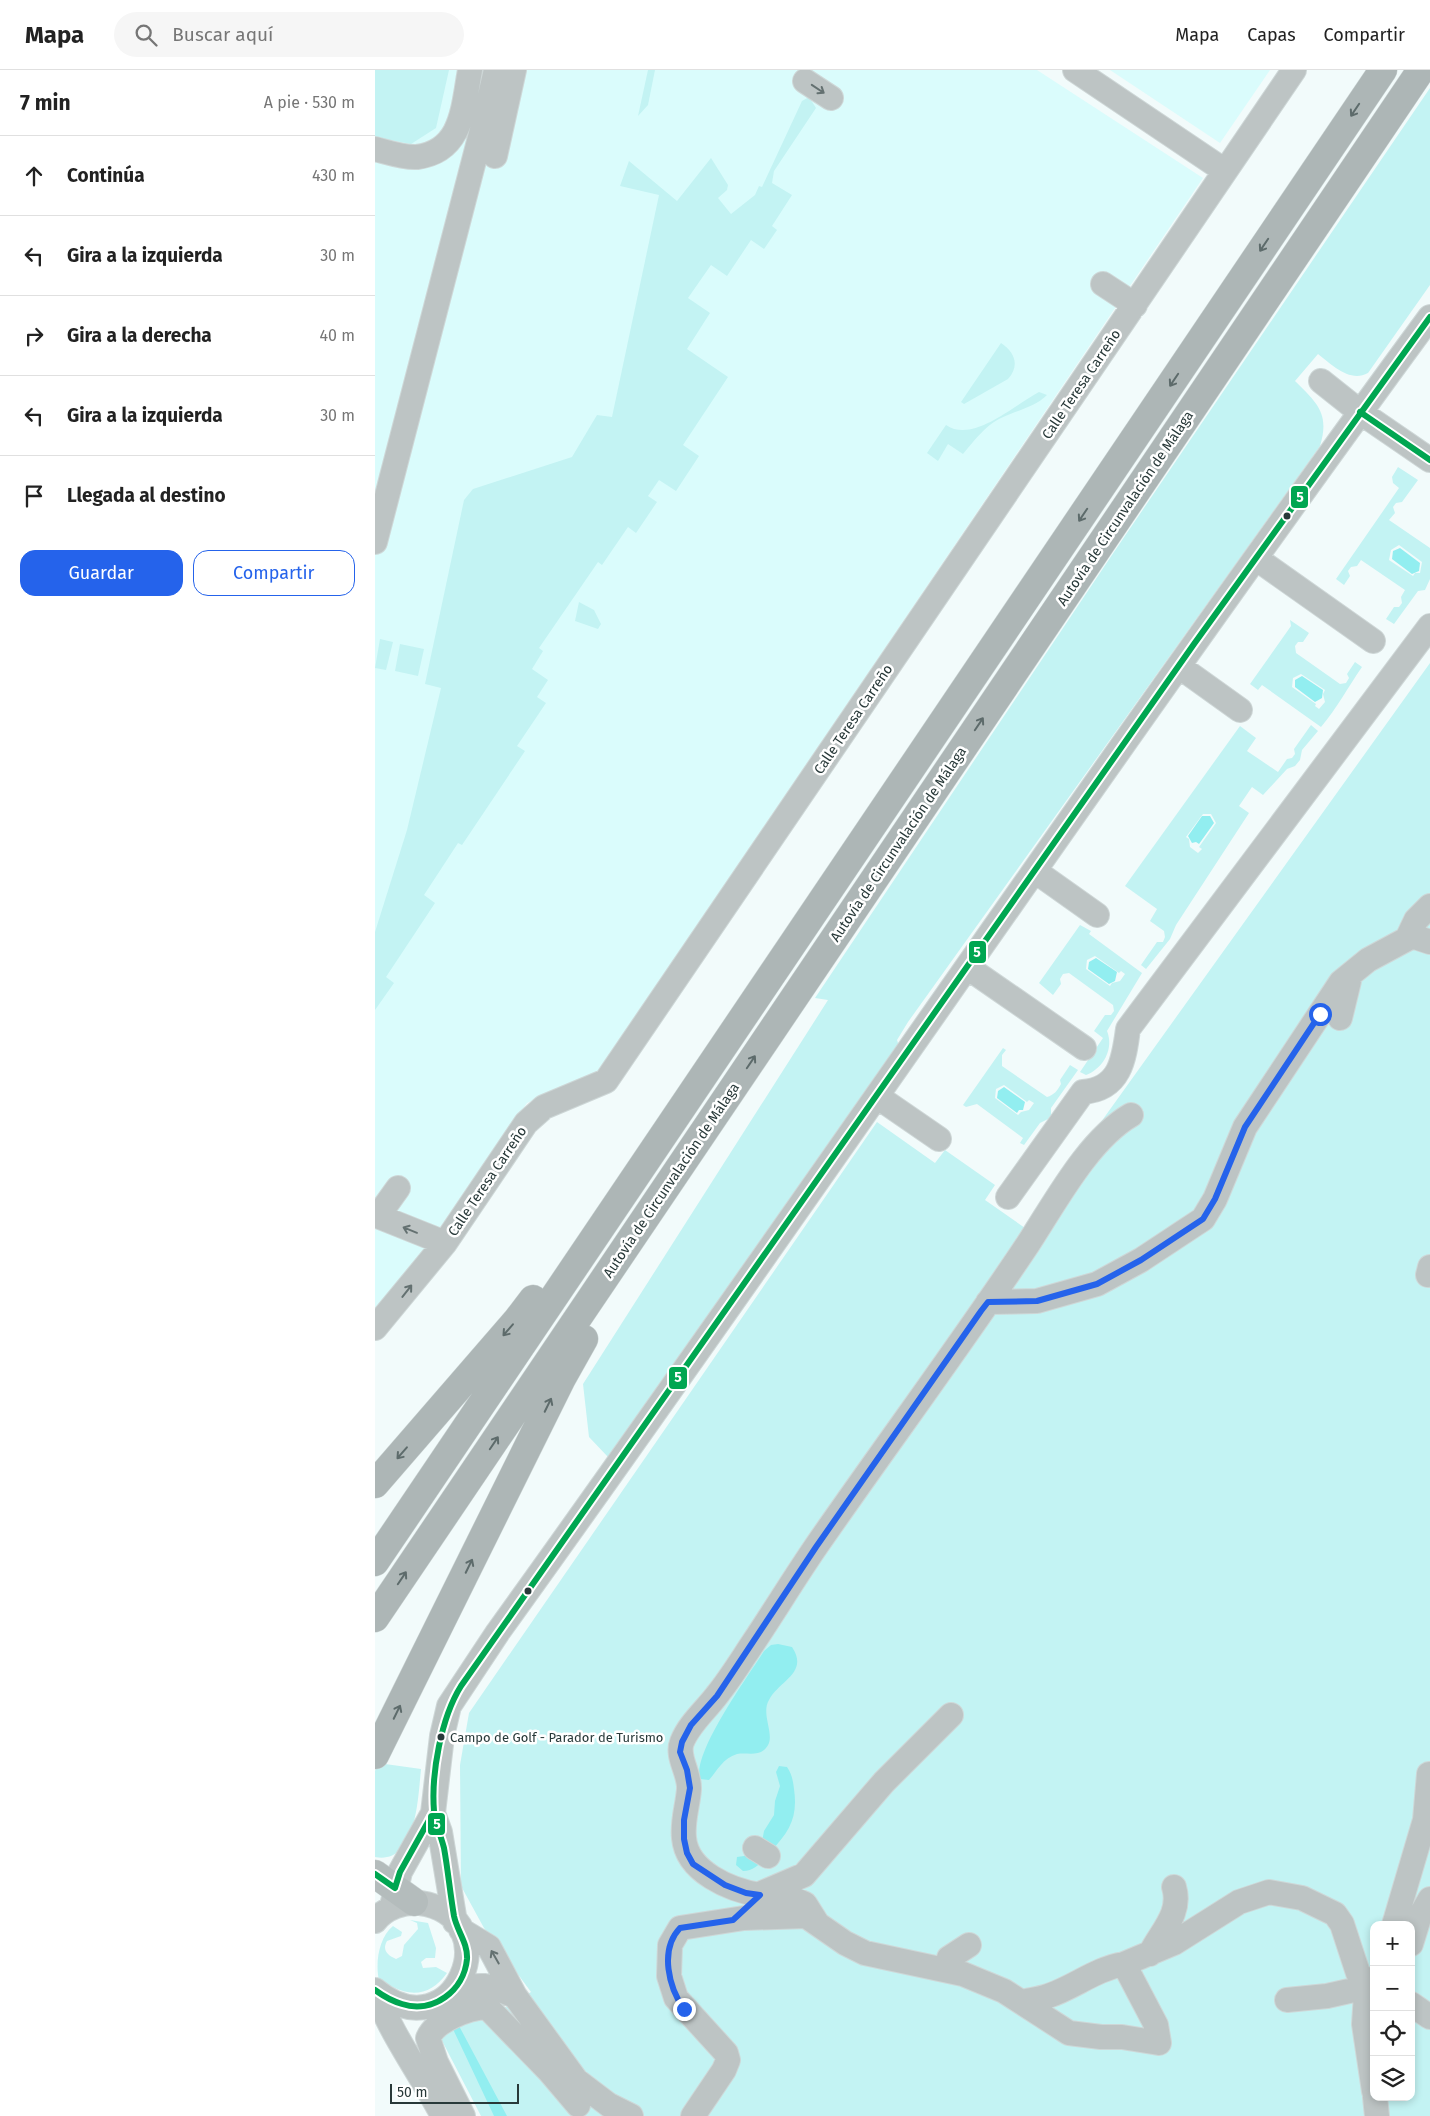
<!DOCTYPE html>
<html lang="es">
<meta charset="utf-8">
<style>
body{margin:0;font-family:"Fira Sans",sans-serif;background:#f6f6f6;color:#222}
.controls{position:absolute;right:15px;bottom:15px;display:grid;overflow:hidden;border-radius:10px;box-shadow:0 2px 8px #0003}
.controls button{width:45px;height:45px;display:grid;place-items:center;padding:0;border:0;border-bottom:1px solid #e0e0e0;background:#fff;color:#222;font:25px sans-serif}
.scale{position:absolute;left:15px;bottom:12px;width:129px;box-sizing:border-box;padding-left:5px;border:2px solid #283939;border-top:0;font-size:14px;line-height:18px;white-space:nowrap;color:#283939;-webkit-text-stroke:4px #fff;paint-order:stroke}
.stop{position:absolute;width:15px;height:15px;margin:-11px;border:4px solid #2563eb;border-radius:50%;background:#fff}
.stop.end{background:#2563eb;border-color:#fff;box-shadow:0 1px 5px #0008}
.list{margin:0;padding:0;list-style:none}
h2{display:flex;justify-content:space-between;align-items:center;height:65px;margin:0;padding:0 20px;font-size:21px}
h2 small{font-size:16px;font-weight:400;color:#767676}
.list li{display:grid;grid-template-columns:32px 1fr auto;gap:15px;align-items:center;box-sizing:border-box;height:80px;padding:0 20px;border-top:1px solid #e0e0e0}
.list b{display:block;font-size:19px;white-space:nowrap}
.list em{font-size:16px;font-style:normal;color:#767676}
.actions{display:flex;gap:10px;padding:15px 20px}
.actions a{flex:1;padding:11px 0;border:1px solid #2563eb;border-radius:15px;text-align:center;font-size:18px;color:#2563eb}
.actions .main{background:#2563eb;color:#fff}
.icon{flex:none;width:28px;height:28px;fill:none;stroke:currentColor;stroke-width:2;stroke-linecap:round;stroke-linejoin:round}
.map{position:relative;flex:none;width:1055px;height:2046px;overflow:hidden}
header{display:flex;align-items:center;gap:30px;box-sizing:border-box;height:70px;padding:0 25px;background:#fff;border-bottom:1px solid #e0e0e0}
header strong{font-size:24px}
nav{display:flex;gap:28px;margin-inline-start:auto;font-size:18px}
.search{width:350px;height:45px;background:#f6f6f6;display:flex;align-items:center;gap:12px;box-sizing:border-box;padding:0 18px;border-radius:28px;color:#767676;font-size:19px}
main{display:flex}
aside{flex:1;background:#fff}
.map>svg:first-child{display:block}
</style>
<header>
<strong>Mapa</strong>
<div class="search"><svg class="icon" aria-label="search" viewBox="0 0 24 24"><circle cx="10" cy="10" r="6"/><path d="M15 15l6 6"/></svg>Buscar aquí</div>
<nav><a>Mapa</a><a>Capas</a><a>Compartir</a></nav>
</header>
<main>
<aside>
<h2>7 min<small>A pie · 530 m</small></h2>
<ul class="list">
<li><svg class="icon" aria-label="ahead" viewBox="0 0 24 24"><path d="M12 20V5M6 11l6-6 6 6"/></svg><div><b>Continúa</b></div><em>430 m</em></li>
<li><svg class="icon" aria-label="left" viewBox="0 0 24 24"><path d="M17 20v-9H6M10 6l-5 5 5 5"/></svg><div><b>Gira a la izquierda</b></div><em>30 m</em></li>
<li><svg class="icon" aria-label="right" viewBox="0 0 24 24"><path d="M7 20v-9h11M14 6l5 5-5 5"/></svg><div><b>Gira a la derecha</b></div><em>40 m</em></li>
<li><svg class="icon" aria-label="left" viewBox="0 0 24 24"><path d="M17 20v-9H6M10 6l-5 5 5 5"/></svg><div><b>Gira a la izquierda</b></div><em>30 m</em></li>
<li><svg class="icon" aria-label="arrive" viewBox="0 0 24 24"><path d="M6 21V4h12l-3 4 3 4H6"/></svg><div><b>Llegada al destino</b></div></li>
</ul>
<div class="actions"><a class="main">Guardar</a><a>Compartir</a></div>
</aside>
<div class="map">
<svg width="1055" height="2046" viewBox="0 0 1055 2046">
<rect width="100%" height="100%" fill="#f2fbfb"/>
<path fill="#dafcfc" d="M 0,0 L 662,0 L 828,108 L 224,1001 L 152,1033 L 34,1202 L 0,1239 Z
M 735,0 L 895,0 L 845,73 Z"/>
<path fill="#c3f3f3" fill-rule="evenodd" d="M 0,0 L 74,0 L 61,58 L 36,74 L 0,67 Z
M 273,0 L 280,0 L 273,35 L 263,46 Z
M 1055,18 L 1055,215 L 993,303 C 975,313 957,295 943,284 L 920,311 C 942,333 955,343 945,376 L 533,952 L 522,970 L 525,979 L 233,1387 L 214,1367 L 208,1314 L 453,930 L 440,928 L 739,482 Z
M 434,27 L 441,38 L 399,101 L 397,113 L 417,125 L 397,156 L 402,160 L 389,179 L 376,170 L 352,206 L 336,195 L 313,228 L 335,243 L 312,279 L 353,307 L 308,375 L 324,386 L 301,421 L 284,410 L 273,426 L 282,432 L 261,463 L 253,457 L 227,495 L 223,492 L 164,578 L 168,581 L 157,599 L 173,610 L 162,627 L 171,633 L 142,676 L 150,681 L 87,775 L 83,773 L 49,825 L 60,833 L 11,907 L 19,913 L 0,940 L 0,862 L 32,760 L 66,618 L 50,614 L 89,430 L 98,419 L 197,387 L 222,345 L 237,347 L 284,125 L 245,116 L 254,91 L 302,131 L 336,88 L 353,115 L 352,120 L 343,128 L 356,144 L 380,125 L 384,116 L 387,117 L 427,31 Z
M 626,273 C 640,282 645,296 633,309 L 589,334 L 586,332 Z
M 664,322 L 672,325 C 659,338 641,340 624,349 C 609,357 599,371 588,384 L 573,374 L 563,391 L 552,383 L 571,355 C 598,374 639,335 664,322 Z
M 1023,397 L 1043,410 L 1027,432 L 1021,433 L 1018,437 L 1020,443 L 1014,450 L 1055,478 L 1055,509 L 1050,520 L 1043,521 L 1019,554 L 1011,549 L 1019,537 L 1024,537 L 1027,533 L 1026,527 L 1030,520 L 986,490 L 982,496 L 976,497 L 973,501 L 975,506 L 969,515 L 961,509 L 1024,418 L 1018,413 L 1017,407 ZM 1024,475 L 1047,492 L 1045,503 L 1040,503 L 1038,506 L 1014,490 L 1016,480 Z
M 204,532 L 219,540 L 226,554 L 223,559 L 200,551 Z
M 915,550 L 934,563 L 928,572 L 923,572 L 920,576 L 921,583 L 965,614 L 971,613 L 974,608 L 972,604 L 980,592 L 987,597 C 973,617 962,638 946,657 L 887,615 L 883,620 L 875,614 L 916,556 ZM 926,604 L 950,620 L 948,624 L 950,632 L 944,639 L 940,636 L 941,634 L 917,617 L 918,608 Z
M 5,569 L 18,572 L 11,600 L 0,598 Z
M 25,574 L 49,579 L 43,606 L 20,601 Z
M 1055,593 L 1055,2046 L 106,2046 L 62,1961 L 117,1945 L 156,1922 L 109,1858 L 86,1816 L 85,1695 L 94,1643 L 502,1052 L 560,1093 L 570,1080 L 620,1115 L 610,1130 L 650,1158 ZM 999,1855 L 1036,1855 L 1036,2027 L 999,2027 Z
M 936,655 L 943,661 L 927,680 L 925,690 L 920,696 L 912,699 L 888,725 L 877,717 L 864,736 L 874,743 L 801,855 L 795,869 L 771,899 L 766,895 L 782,872 L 788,872 L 790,867 L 789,861 L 775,851 L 782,839 L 750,816 L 865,656 L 881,668 L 872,681 L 903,702 L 912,689 L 917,688 L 920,684 L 919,679 ZM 828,744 L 836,744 L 841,753 L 824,777 L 827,779 L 823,783 L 815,777 L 814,769 L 811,767 Z
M 705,855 L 716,861 L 714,864 L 767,903 L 732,961 C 739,978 729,998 711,1005 L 705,1002 L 728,968 L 719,961 L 730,945 L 736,945 L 739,941 L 738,935 L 694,903 L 688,904 L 685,909 L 686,914 L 678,925 L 664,913 ZM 720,886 L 744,903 L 746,901 L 750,904 L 745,911 L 737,913 L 735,916 L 711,899 L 712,890 Z
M 628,978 L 631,980 L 627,985 L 627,996 L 672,1027 C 679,1025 682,1021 686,1014 L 685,1010 L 695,995 L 703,1000 L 676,1038 L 676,1045 L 673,1049 L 665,1053 L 649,1075 L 645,1073 L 648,1068 L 602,1034 L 591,1037 L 588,1035 ZM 629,1015 L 652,1032 L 654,1030 L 659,1033 L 654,1040 L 646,1042 L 643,1045 L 620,1028 L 621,1019 Z
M 3,1693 L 46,1699 C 43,1727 42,1795 0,1787 L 0,1701 Z
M 35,1850 L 53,1853 L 61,1878 L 60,1888 L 51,1888 L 46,1892 L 48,1898 L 61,1897 L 72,1903 C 58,1923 39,1928 18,1917 C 13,1915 7,1913 4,1910 C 0,1893 4,1867 18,1856 L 27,1862 L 26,1866 L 12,1871 C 7,1880 12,1885 21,1889 L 27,1886 L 29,1875 L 43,1859 L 42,1853 Z"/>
<path fill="#92eef0" d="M 1025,478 L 1045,493 L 1044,501 L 1037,504 L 1017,489 L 1018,481 Z
M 927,606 L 948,620 L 947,628 L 940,632 L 920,617 L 920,610 Z
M 827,746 L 835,746 L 839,753 L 824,774 L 821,772 L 817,773 L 813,766 Z
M 721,888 L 742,902 L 740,911 L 734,914 L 713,899 L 714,892 Z
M 629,1017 L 650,1032 L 648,1040 L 644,1040 L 642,1043 L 622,1028 L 623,1021 Z
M 403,1574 L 417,1577 C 434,1603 405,1610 394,1630 C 385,1645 402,1667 391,1678 C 383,1687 372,1682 362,1684 C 348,1688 342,1701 334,1710 L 325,1709 C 317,1683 374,1605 389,1581 L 396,1575 Z
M 404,1696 L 412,1697 C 417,1704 418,1711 419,1719 C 423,1747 415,1761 396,1781 C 387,1790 382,1801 368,1801 L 361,1795 L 362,1787 L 376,1785 L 387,1772 L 389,1761 L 399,1745 L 400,1731 L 405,1716 L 401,1702 Z
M 83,1954 L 132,2046 L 119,2046 L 77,1957 Z"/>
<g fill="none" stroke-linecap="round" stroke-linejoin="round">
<defs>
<path id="minor" d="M 700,0 L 850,101
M 430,11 L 456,28
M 0,79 C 12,82 29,88 42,87 C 88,81 88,37 95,0
M 120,86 L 139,0
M 728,214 L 760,235
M 946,311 L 985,342 L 1055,390
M 0,472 L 109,52 L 121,0
M 882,489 L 998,571
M 805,597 L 865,640
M 660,801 L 722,845
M 1034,865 L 1055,872
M 592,897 L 709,978
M 965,948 L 974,911
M 503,1027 L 564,1069
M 633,1127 L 708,1022 C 745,1019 749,990 753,959 L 1055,556
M 0,1145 L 70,1173
M 3,1146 L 23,1118
M 1053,1205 L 1055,1197
M 613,1232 L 662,1231 L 722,1214 L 766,1190 L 828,1149 L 840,1129 L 870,1057 L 966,912 L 993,890 L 1032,869 L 1041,850 L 1055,836
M 0,1258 L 70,1173 L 151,1053 L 169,1037 L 231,1011 L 919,0
M 380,1778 L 393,1786
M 385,1825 C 355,1820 312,1802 309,1768 C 307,1751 313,1735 314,1719 C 315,1703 301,1687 307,1672 C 314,1654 330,1641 342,1625 C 355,1609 366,1591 378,1573 C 400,1540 420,1507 442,1475 C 512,1374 585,1276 653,1174 C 680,1133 713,1070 756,1045
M 383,1828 L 387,1823 L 429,1805 L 509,1712 L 576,1645
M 382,1829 L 421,1830 L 430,1834 L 442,1853
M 17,1836 L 25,1802 L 58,1743
M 0,1851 C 10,1838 29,1831 45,1833 C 136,1846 80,1986 0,1920
M 80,1852 L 65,1762 L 58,1743 L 67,1666 L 74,1636 L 123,1562 C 437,1126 737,680 1055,247
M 1019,1855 L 1050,1750 L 1054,1704
M 86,1860 L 114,1877 L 140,1926 L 201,2010 L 234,2035 L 256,2046
M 1036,1874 L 1044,1848 L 1055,1829
M 775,1884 C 786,1862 807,1843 799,1817
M 574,1888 L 594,1875
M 992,1909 L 989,1954 L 999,2021
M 0,1920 C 16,1965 46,2004 68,2046
M 78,1921 C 106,1913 113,1914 140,1926
M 912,1930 L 952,1926 L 992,1917
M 647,1932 C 655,1930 665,1929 673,1926 C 700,1917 720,1899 749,1894
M 1036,1934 L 1055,1947
M 1000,2027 L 1002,2046
M 88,2046 L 61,1992 L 53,1968 C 61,1950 93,1938 112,1937 L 175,2002 L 203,2035
M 318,2046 L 349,2000 L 353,1990 L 351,1983 L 301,1928 L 294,1906 L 295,1875 L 305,1858 L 369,1848 L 431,1846 L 470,1873 L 490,1883 L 588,1904 L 629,1921 L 694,1963 L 726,1967 L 747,1967 L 784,1973 L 781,1955 L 749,1894 L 799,1873 L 864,1832 L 894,1822 L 927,1828 L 960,1844 L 967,1854 L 983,1903 L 987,1908 L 999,1911"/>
<path id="major" d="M 0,1804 L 39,1832"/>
<path id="highway" d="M 0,1414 L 142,1250 L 158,1229
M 0,1492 L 1008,0
M 0,1548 L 1046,0
M 0,1685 L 186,1310 L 209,1269"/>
</defs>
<use href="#minor" stroke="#ced7d7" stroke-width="26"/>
<use href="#major" stroke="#ced7d7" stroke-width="29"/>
<use href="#highway" stroke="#ced7d7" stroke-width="29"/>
<use href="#minor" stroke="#bdc4c4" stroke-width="24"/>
<use href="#major" stroke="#b4bcbc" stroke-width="28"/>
<use href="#highway" stroke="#adb6b6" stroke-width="28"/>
<defs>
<path id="bus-1" d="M 985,342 L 1055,390
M 0,1804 L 20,1818 L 25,1802 L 58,1743
M 0,1920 C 8,1926 17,1931 27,1934 C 58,1944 89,1921 92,1889 C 93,1873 82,1861 79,1846 C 75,1823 73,1800 69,1778 C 66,1766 60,1753 59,1741 C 56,1704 66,1648 86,1616 L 819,574 L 1055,247"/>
</defs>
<use href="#bus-1" stroke="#fff" stroke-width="10"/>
<use href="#bus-1" stroke="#00a651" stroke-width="6"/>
</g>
<defs><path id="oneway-shaft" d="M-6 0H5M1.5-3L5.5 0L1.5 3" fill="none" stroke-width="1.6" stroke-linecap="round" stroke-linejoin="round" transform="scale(1.25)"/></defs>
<g stroke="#647171">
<use href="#oneway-shaft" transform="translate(443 19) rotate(34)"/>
<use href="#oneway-shaft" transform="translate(35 1160) rotate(-158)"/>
<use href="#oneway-shaft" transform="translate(32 1221) rotate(-52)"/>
<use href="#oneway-shaft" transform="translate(120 1887) rotate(-120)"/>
</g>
<g stroke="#5d6b6b">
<use href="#oneway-shaft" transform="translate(980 40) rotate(124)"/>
<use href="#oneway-shaft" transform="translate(889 175) rotate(124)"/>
<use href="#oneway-shaft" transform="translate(799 310) rotate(124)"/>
<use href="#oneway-shaft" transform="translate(708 445) rotate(124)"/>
<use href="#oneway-shaft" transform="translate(604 654) rotate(-56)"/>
<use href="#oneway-shaft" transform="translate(376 992) rotate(-56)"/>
<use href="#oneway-shaft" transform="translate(133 1260) rotate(131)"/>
<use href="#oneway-shaft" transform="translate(173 1335) rotate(-64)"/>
<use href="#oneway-shaft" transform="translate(119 1373) rotate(-56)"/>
<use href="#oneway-shaft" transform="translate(27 1383) rotate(131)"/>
<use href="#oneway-shaft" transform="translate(94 1496) rotate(-64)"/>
<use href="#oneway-shaft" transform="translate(27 1508) rotate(-56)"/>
<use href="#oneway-shaft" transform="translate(22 1642) rotate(-64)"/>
</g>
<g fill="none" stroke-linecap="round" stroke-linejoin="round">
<path stroke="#2563eb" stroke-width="6" d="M 309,1939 C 294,1918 284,1880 305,1858 L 358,1850 L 385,1825 L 371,1823 L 350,1815 L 318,1794 L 312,1783 L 309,1769 L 309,1750 L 315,1718 L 312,1700 L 305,1682 L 307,1672 L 316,1655 L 342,1626 L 441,1477 L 606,1241 L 613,1232 L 662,1231 L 722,1214 L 766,1190 L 828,1149 L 840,1129 L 870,1057 L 945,944"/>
</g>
<g fill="#283939" stroke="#fff" stroke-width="2">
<circle cx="912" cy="446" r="4.5"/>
<circle cx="153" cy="1521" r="4.5"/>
<circle cx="66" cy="1667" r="4.5"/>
</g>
<g text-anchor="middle" stroke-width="5" stroke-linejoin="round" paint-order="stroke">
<g font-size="13" fill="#283939" stroke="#fff" text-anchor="start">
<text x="75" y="1672">Campo de Golf - Parador de Turismo</text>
</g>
<g font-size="14" fill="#283939" stroke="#fff">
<text transform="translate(706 314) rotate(-56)" y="5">Calle Teresa Carreño</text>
<text transform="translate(750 438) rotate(-56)" y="5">Autovía de Circunvalación de Málaga</text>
<text transform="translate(478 649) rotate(-56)" y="5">Calle Teresa Carreño</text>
<text transform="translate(523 774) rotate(-56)" y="5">Autovía de Circunvalación de Málaga</text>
<text transform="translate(296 1110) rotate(-56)" y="5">Autovía de Circunvalación de Málaga</text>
<text transform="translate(112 1111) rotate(-56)" y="5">Calle Teresa Carreño</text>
</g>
</g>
<g stroke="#fff" stroke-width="2">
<rect x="915" y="415" width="19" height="24" rx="5" fill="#00a651"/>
<rect x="593" y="870" width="19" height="24" rx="5" fill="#00a651"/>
<rect x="293" y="1296" width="20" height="24" rx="5" fill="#00a651"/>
<rect x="52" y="1742" width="19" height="24" rx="5" fill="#00a651"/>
</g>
<g font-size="14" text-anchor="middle" font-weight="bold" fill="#fff">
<text x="925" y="432">5</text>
<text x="602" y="887">5</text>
<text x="303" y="1312">5</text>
<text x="62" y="1759">5</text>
</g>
</svg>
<div class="controls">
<button>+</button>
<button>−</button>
<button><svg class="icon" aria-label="locate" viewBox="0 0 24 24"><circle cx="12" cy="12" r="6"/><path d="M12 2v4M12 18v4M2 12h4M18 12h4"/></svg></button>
<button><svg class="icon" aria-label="layers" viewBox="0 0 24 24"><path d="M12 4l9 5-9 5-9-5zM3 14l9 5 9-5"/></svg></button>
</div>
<div class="scale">50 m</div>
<div class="stop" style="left:945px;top:944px"></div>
<div class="stop end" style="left:309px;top:1939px"></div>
</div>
</main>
